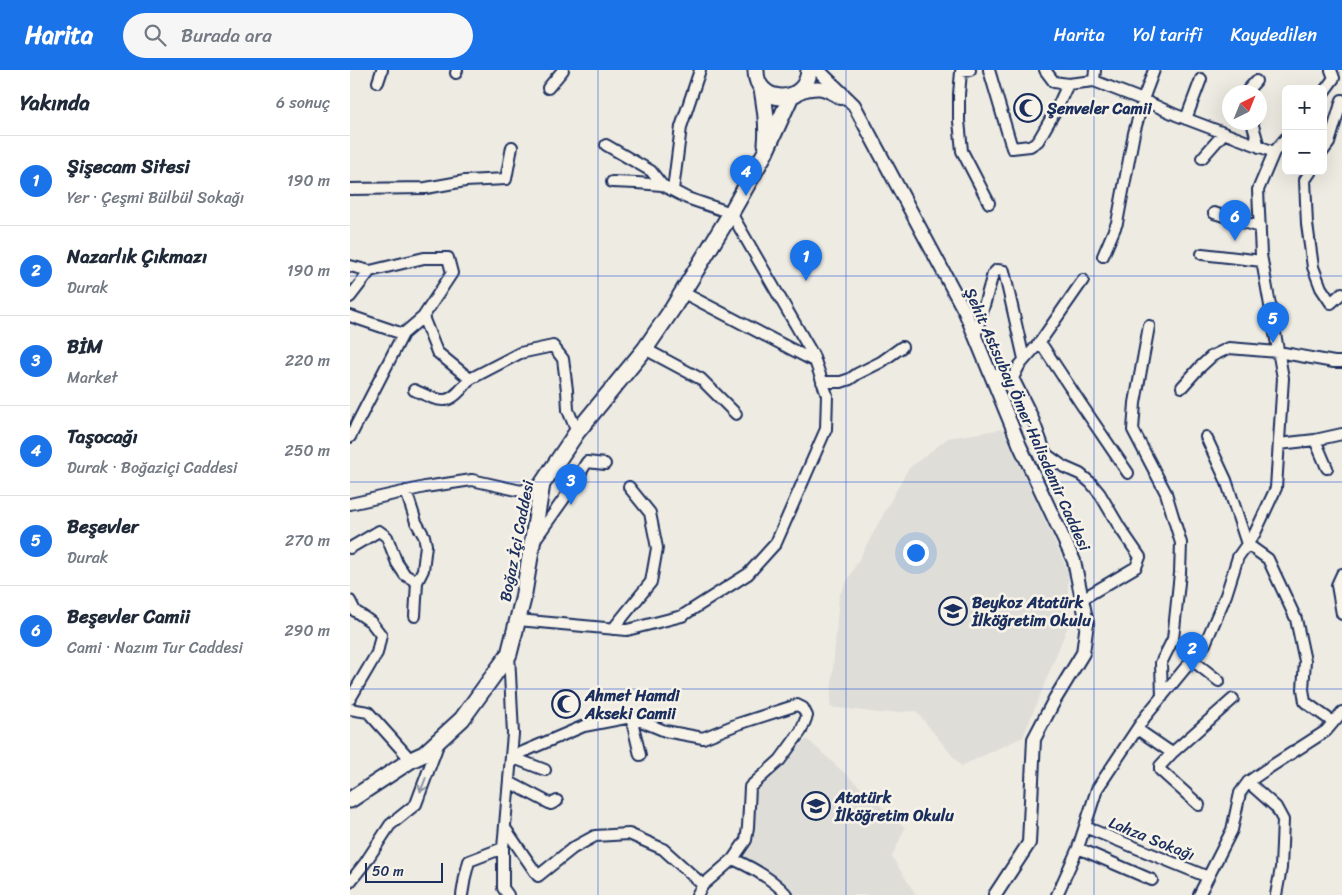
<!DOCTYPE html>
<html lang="tr">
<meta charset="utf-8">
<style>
body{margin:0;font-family:Sriracha,sans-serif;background:#f6f6f7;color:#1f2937}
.controls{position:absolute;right:15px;top:15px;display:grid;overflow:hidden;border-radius:8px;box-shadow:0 5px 20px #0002}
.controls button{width:45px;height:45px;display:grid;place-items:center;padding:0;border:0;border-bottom:1px solid #e0e1e3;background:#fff;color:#1f2937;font:25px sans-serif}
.compass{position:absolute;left:872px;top:15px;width:45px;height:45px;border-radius:50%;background:#fff;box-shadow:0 5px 20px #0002;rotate:43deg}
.scale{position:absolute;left:15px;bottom:12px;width:78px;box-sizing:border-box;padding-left:5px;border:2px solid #1b2f5e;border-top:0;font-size:14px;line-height:18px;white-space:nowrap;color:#1b2f5e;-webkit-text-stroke:4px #f7f3e8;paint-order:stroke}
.you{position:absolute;left:565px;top:482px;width:18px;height:18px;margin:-12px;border:4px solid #fff;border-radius:50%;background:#1a73e8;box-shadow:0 0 0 8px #1a73e833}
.badge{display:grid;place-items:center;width:32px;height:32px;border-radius:50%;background:#1a73e8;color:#fff;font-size:16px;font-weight:700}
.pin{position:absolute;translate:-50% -41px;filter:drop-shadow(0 1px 2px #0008)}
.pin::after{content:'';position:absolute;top:26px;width:18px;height:15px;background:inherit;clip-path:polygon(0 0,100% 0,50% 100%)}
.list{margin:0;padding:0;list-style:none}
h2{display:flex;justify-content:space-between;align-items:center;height:65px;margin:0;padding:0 20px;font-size:21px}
h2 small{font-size:16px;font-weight:400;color:#747a83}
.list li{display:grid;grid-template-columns:32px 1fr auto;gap:15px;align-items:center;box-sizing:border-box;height:90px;padding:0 20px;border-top:1px solid #e0e1e3}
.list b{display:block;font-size:19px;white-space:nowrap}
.list p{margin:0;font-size:16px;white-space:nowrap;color:#747a83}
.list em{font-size:16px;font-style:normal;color:#747a83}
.icon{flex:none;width:28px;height:28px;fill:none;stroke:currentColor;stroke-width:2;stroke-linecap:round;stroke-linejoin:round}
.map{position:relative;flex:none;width:992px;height:825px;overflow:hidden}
header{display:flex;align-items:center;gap:30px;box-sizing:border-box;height:70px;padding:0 25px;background:#1a73e8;color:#fff}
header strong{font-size:24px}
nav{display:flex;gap:28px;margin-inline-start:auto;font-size:18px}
.search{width:350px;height:45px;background:#f6f6f7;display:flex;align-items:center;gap:12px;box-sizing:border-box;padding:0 18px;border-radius:28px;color:#747a83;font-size:19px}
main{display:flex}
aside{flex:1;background:#fff}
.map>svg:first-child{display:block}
</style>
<header>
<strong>Harita</strong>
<div class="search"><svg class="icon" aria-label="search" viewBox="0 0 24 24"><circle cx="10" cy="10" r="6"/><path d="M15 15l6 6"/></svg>Burada ara</div>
<nav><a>Harita</a><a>Yol tarifi</a><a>Kaydedilen</a></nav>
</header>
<main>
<aside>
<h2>Yakında<small>6 sonuç</small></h2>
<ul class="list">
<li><span class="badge">1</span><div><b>Şişecam Sitesi</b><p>Yer · Çeşmi Bülbül Sokağı</p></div><em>190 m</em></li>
<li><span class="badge">2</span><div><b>Nazarlık Çıkmazı</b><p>Durak</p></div><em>190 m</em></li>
<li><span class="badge">3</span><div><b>BİM</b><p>Market</p></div><em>220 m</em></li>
<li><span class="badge">4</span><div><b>Taşocağı</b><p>Durak · Boğaziçi Caddesi</p></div><em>250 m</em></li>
<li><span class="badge">5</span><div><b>Beşevler</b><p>Durak</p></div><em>270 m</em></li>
<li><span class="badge">6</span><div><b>Beşevler Camii</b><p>Cami · Nazım Tur Caddesi</p></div><em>290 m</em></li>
</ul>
</aside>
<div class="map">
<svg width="992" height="825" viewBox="0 0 992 825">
<rect width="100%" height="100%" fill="#eeebe2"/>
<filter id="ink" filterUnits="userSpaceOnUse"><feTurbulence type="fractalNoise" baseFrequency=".02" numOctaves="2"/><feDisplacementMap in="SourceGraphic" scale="10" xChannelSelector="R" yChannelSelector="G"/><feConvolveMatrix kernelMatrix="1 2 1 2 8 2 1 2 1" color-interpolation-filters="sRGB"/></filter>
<g filter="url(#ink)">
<path fill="#deddd8" d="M 653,359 L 718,501 L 718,556 L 673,667 L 611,696 L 566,641 L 530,643 L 480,637 L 489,526 L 558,399 L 598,368 Z
M 457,669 L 555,758 L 542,787 L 566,825 L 444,825 L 429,810 L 392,785 L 404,751 L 399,722 Z"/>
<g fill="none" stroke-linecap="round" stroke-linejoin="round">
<defs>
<path id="minor" d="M 620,0 L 611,2 L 609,24 L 609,51 L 612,81 L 639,133
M 639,0 L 662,78 L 680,76 L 688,71 L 707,38 L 718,14
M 695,0 L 704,12 L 718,14 L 744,11 L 793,30 L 826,45 L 924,82
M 106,3 L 107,0
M 744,11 L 745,0
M 28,12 L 32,0
M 198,18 L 213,0
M 896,22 L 906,11
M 973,23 L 984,8 L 981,0
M 836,49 L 851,9
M 902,52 L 909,77
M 256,75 L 301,101 L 312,115
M 973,81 L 979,73 L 992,30
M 852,88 L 874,63
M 961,101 L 955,110 L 957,154 L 963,197 L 971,218 L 981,233 L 992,223
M 0,119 L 76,118 L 115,111 L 156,109 L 162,77
M 323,120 L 331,57 L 350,0
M 864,143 L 910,157
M 852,184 L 912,191
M 753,186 L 767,153 L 784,63 L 795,24 L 804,0
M 0,196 L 20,201
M 332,222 L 464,291
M 0,227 L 20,201 L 74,188 L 98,188 L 102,203 L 73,247 L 53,264 L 0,367
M 0,246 L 53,264
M 73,247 L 87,282 L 120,309 L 170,283 L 203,276 L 213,289 L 217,320 L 218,340 L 227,362
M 799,256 L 785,333 L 783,360 L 816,423 L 831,473 L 830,503 L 823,569 L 811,593 L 812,627
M 625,267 L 643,204 L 647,200 L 654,201 L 674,289
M 690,272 L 731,334 L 778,403
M 295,279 L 351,309 L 386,344
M 640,304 L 663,308 L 669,296 L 690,272 L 733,210
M 663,308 L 682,346 L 696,384 L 714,397 L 730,404 L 741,413 L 750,424 L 770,458 L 790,487 L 786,497 L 732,529
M 472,312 L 491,312 L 500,309 L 507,304 L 531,292 L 552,277
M 832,317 L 849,298 L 862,286 L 879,278 L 928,282 L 984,292 L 992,292
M 64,320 C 95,334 98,336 120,309
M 856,367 L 876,410 L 897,474 L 918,489 L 946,549 L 955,591 L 953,619 L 955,632 L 983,652
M 965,370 L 977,398
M 929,374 L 965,370 L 992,364
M 0,434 L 75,417 L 122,410 L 171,421 L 192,414
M 184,471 L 218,423 L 237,392 L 255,394
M 0,478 L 29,461 L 37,467 L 47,493 L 55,505 L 67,512 L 73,500 L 76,475 L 74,466 L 66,452 L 56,421
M 992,504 L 987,515 L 992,544
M 0,531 L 5,541 L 21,552 L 31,565 L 27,583 L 0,629
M 65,546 L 67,512
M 168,550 L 277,560 L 332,546 L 398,504 L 426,473 L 476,359 L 477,325 L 463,285 L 381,143 L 337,128 L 312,115 L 287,113 L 262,112
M 263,559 L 301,512 L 307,478 L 300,443 L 279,417
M 842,590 L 869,611
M 0,639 L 18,642 L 61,690
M 281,647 L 290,685
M 787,659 L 822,683 L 883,629
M 822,683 L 810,696 L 810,700 L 849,735
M 161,687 L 234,656 L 281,647 L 315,661 L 353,668 L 388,654 L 447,635 L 453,638 L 457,646 L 451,661 L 430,690 L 400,717 L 398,757 L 396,770 L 383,789
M 161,687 L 195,700
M 159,712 L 201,734 L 207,731
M 898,712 L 926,737 L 933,750 L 931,798 L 926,825
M 735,757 L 858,807
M 155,758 L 188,806 L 223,778 L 245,766 L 279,764 L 313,779 L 353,815 L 383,789 C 403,798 423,809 437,825
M 728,778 L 802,810
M 0,812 L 15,793 L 40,755 L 66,734 L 89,672
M 112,825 L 115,807 L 119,791 L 153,778
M 158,825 L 153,818 L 153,778 L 163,664 L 159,584
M 347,825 L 353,815
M 707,825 L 728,778 L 747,719 L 795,647 L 855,574 L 876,525 L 888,487 L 905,463 L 926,418 L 933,308 L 911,185 L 908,120 L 924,82 L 936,68
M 849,825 L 882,760 L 890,723 L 898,712 L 917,699 L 976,661 L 992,642"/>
<path id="tertiary" d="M 468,0 L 504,35 L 615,242 L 670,376 L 724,491 L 737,553 L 733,583 L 705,629 L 684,669 L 679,773 L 645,825
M 448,22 C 469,16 472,17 491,28"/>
<path id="primary" d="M 406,0 C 405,35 457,37 459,0
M 412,19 C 415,37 418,55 416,74
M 0,730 L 61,690 L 74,684 L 112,649 L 159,584 L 173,529 L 192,414 L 227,362 L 295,279 L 323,238 L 381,143 L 415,83 L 441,26"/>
</defs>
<use href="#minor" stroke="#1b2f5e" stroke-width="14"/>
<use href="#tertiary" stroke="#1b2f5e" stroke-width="16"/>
<use href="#primary" stroke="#1b2f5e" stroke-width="19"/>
<use href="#minor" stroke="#f7f3e8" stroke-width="10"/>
<use href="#tertiary" stroke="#f7f3e8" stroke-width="12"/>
<use href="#primary" stroke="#f7f3e8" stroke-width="15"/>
</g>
<defs><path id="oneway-shaft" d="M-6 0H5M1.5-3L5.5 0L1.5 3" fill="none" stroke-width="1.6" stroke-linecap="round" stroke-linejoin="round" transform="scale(1.25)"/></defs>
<use stroke="#8991a3" href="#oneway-shaft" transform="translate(73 715) rotate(111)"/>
</g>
<path fill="none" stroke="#1d4ed8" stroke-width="1" stroke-opacity="0.55" d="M 248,0 L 248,825M 496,0 L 496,825M 744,0 L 744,825M 0,206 L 992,206M 0,412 L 992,412M 0,619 L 992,619"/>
<defs>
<symbol id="mosque-ring" viewBox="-11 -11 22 22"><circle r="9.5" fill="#f7f3e8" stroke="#1b2f5e" stroke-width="1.5"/><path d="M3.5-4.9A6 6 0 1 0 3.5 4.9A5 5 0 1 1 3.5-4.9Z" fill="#1b2f5e"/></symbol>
<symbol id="school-ring" viewBox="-11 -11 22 22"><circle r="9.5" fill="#f7f3e8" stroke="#1b2f5e" stroke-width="1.5"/><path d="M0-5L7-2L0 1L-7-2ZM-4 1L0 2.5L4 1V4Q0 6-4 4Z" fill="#1b2f5e"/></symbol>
</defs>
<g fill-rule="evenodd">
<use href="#mosque-ring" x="662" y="22" width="32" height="32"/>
<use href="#school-ring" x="587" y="525" width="32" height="32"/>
<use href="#mosque-ring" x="200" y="618" width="32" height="32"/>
<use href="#school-ring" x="450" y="720" width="32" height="32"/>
</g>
<g text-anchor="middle" stroke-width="5" stroke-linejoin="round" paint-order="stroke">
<g font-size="16" font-weight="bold" fill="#1b2f5e" stroke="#f7f3e8" text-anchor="start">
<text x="697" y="44">Şenveler Camii</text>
<text x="622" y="538">Beykoz Atatürk<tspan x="622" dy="18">İlköğretim Okulu</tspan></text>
<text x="235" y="631">Ahmet Hamdi<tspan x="235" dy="18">Akseki Camii</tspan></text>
<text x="485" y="733">Atatürk<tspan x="485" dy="18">İlköğretim Okulu</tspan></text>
</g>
<g font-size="16" fill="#1b2f5e" stroke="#f7f3e8">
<text transform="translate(678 349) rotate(66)" y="6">Şehit Astsubay Ömer Halisdemir Caddesi</text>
<text transform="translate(166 471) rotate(-79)" y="6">Boğaz İçi Caddesi</text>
<text transform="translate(802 768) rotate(22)" y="6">Lahza Sokağı</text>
</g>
</g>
</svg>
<div class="controls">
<button>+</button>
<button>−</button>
</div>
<svg class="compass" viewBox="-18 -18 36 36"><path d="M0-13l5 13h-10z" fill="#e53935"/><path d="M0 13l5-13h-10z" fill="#747a83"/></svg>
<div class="scale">50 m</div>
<div class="you"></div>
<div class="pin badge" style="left:456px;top:211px">1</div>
<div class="pin badge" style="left:842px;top:603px">2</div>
<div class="pin badge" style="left:221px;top:435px">3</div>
<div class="pin badge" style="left:396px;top:126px">4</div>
<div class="pin badge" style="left:923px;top:273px">5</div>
<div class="pin badge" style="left:885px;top:171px">6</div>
</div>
</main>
